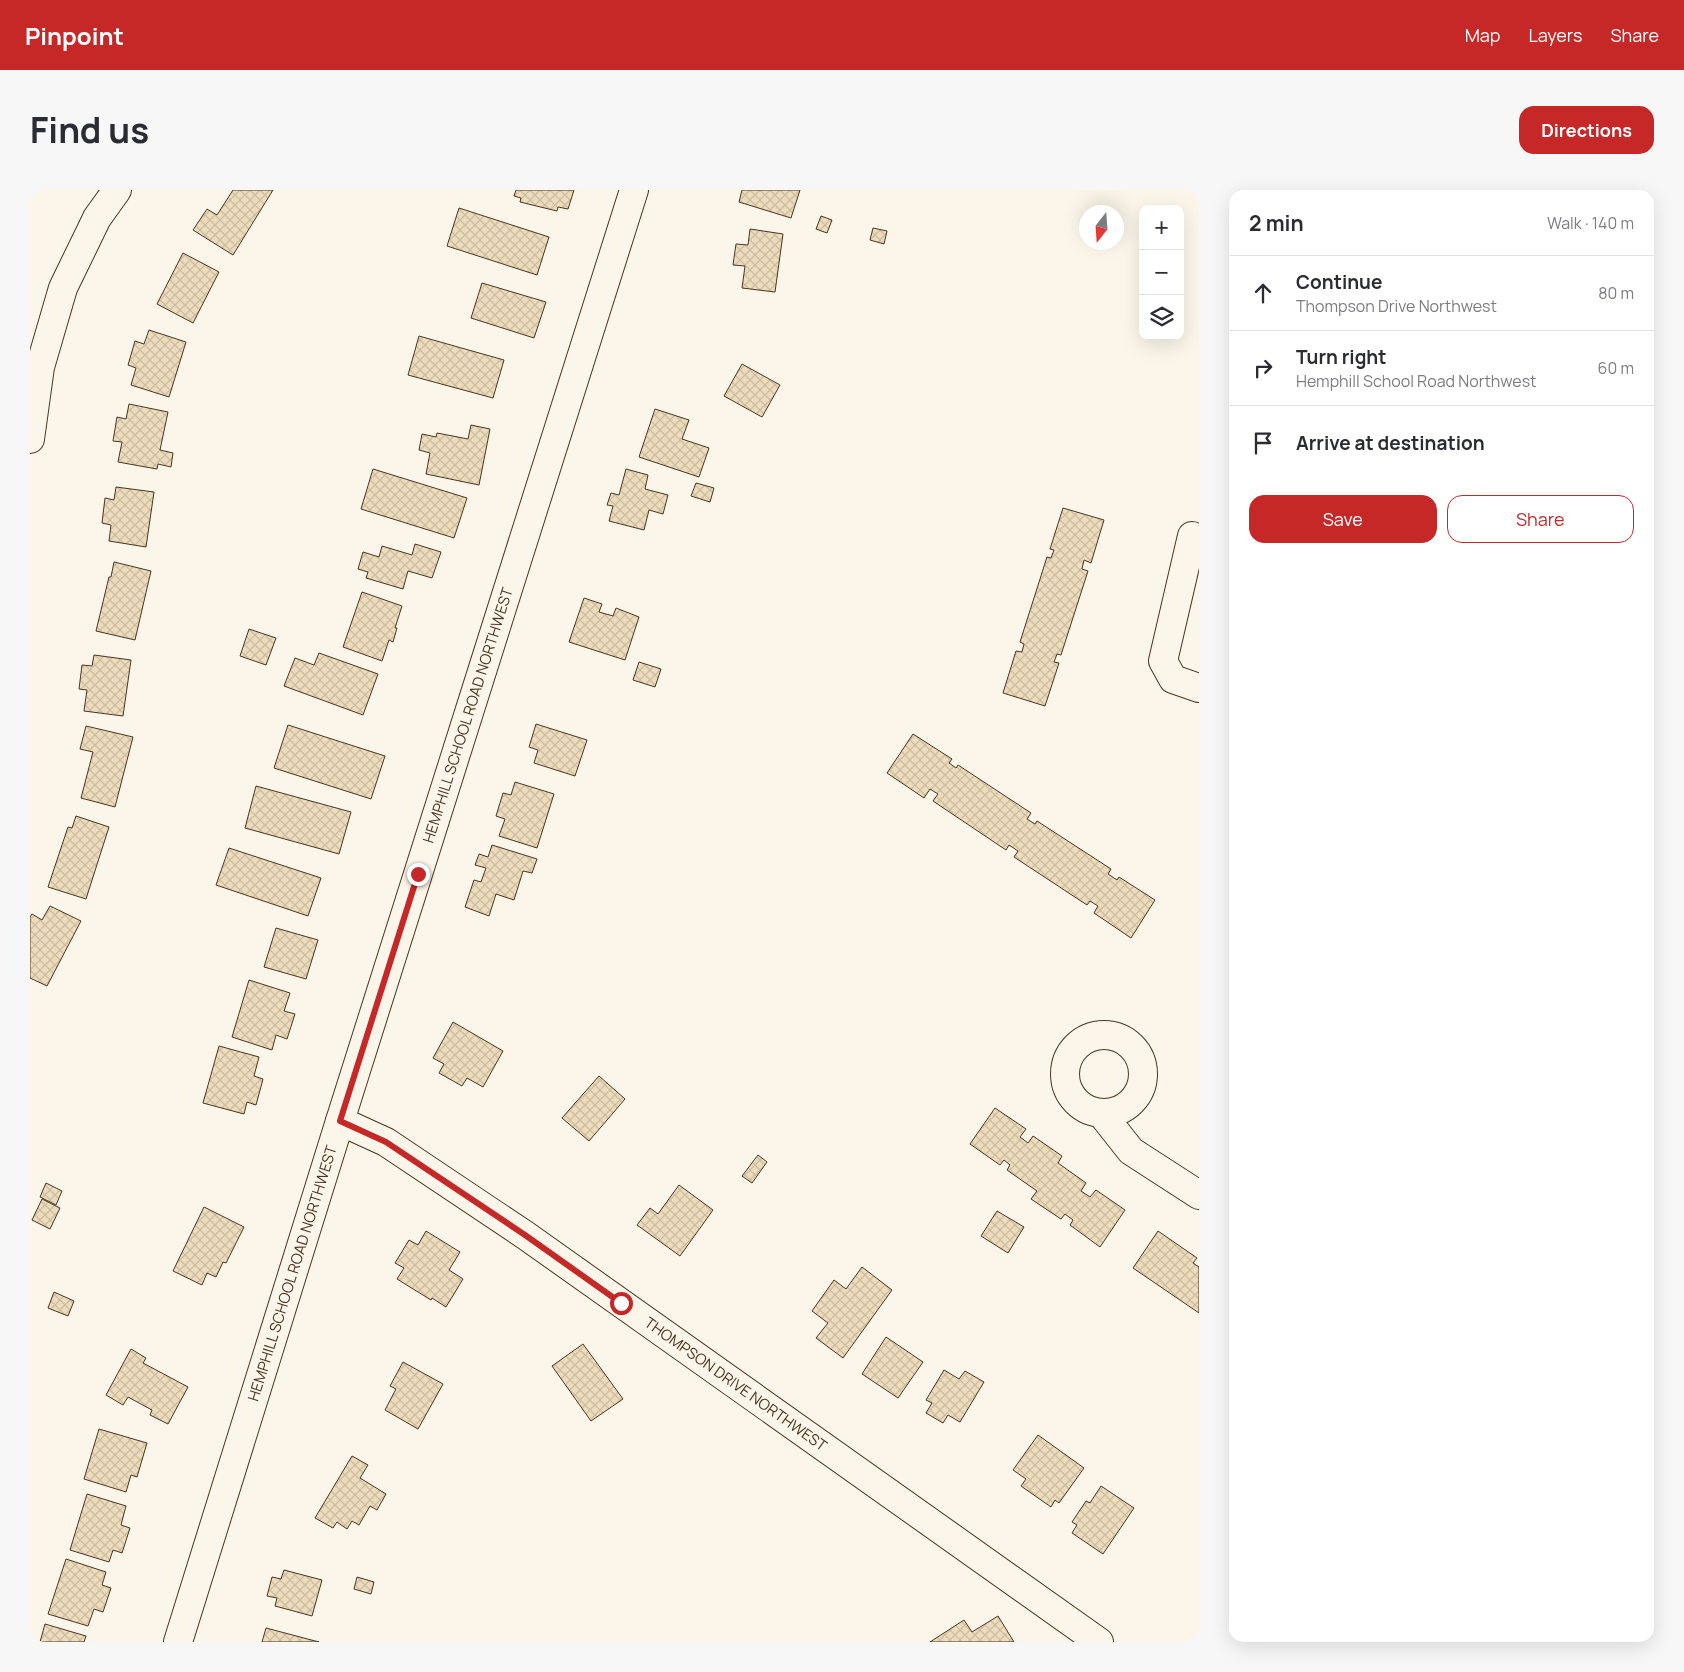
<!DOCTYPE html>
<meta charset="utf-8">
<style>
body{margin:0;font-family:Manrope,sans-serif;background:#f7f7f7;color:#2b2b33}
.controls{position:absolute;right:15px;top:15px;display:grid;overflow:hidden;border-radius:10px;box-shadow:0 5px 20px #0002}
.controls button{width:45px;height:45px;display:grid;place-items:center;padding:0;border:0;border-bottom:1px solid #e1e1e2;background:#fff;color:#2b2b33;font:25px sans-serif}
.compass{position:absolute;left:1049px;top:15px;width:45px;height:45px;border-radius:50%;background:#fff;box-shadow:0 5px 20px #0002;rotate:197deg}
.stop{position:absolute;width:15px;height:15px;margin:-11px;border:4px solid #c62828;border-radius:50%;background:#fff}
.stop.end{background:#c62828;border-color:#fff;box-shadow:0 1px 5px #0008}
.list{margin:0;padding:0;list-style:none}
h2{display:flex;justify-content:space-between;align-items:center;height:65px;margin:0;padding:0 20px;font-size:21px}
h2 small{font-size:16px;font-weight:400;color:#7c7c81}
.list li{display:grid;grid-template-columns:32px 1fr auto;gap:15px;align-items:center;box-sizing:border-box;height:75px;padding:0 20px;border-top:1px solid #e1e1e2}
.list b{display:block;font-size:19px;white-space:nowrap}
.list p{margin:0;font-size:16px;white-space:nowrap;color:#7c7c81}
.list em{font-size:16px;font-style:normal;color:#7c7c81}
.actions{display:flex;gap:10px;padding:15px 20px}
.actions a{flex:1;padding:11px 0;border:1px solid #c62828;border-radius:15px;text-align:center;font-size:18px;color:#c62828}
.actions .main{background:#c62828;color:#fff}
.icon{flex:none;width:28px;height:28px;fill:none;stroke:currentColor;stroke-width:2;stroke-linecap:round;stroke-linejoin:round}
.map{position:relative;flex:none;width:1169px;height:1452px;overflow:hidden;border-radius:15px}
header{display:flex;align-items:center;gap:30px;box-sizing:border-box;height:70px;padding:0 25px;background:#c62828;color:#fff}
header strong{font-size:24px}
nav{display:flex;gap:28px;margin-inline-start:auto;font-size:18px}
.intro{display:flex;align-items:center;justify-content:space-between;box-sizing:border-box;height:120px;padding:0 30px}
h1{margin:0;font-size:35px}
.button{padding:12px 22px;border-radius:15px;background:#c62828;color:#fff;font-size:18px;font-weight:700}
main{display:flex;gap:30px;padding:0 30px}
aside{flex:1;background:#fff;border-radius:15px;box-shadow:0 5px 20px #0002}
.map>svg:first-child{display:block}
</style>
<header>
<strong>Pinpoint</strong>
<nav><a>Map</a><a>Layers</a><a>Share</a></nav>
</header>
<div class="intro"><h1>Find us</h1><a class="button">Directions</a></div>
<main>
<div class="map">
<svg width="1169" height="1452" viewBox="0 0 1169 1452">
<defs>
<pattern id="building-cross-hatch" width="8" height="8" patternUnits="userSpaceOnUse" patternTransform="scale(1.25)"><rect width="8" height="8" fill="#ecdcbc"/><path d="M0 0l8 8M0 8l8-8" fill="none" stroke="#ccbda1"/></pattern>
</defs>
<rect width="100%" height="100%" fill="#fbf6e9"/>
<path fill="url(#building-cross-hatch)" stroke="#4a3520" d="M 203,0 L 243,0 L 203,65 L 163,40 L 177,19 L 187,25 Z
M 486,0 L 544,0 L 538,19 L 528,17 L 527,21 L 490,12 L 491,8 L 484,6 Z
M 712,0 L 770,0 L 761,28 L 709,12 Z
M 429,18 L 519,47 L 507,85 L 417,56 Z
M 791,26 L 802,30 L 797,43 L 786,39 Z
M 843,38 L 857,41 L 854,54 L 840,50 Z
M 720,39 L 753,44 L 745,102 L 712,98 L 715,76 L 703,75 L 706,54 L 718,55 Z
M 153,63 L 189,82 L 163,133 L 127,114 Z
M 452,93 L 516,112 L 504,148 L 441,128 Z
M 119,140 L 156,152 L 139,207 L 101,195 L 106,178 L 98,175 L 105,151 L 114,154 Z
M 389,146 L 474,170 L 463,208 L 378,185 Z
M 712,174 L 750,195 L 732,227 L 694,206 Z
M 99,214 L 138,222 L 130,260 L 143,263 L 141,277 L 128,274 L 127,279 L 88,272 L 92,252 L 83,251 L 87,227 L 96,229 Z
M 625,219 L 659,230 L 652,249 L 679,258 L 669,287 L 609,267 Z
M 441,235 L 460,239 L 449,295 L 396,284 L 400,263 L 389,260 L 392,244 L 406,247 L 407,243 L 438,249 Z
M 343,279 L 437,308 L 424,348 L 331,319 Z
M 596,279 L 618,285 L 615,299 L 638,305 L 633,324 L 619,320 L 614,340 L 579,331 L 583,316 L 577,315 L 581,303 L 589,305 Z
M 666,293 L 684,298 L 680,312 L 661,306 Z
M 86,297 L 124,302 L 116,357 L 79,351 L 81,335 L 72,333 L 75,308 L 84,310 Z
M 1033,318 L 1074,330 L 1061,373 L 1054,370 L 1052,379 L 1058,381 L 1031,465 L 1027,464 L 1024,472 L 1029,473 L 1015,516 L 973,503 L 986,461 L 992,462 L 994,454 L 990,452 L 1017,367 L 1021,368 L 1024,360 L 1020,359 Z
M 385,354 L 411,362 L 402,388 L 378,381 L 373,399 L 336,388 L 338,382 L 328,379 L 333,362 L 349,367 L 352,356 L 382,365 Z
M 84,372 L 121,381 L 105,450 L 66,441 L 79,387 L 81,387 Z
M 332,402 L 372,416 L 365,438 L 367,438 L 363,452 L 359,450 L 352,471 L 313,457 Z
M 554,408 L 572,414 L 569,422 L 583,426 L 586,418 L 609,427 L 595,470 L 539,452 Z
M 219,439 L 246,448 L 236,475 L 210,466 Z
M 289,463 L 348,484 L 333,525 L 254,496 L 265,468 L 284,475 Z
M 64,465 L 101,470 L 93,526 L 54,521 L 57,500 L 49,499 L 52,475 L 62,476 Z
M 609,472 L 631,479 L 625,497 L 603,490 Z
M 506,534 L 557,550 L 545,586 L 504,573 L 508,560 L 499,557 Z
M 258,535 L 355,566 L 341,609 L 244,578 Z
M 56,536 L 103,547 L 85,617 L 51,608 L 63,562 L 50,559 Z
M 883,544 L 922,569 L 919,573 L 926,578 L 928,575 L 1001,623 L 997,629 L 1005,634 L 1007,631 L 1081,679 L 1078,684 L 1087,690 L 1089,687 L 1125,710 L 1101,748 L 1064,723 L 1068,716 L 1060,711 L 1057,715 L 984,667 L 988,661 L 979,655 L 976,660 L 903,611 L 908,604 L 900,599 L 894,608 L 857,583 Z
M 485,592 L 524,604 L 507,658 L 469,646 L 475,629 L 466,626 L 473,603 L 481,605 Z
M 226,596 L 321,622 L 309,664 L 215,638 Z
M 46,626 L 79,637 L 56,709 L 18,697 L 38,637 L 42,638 Z
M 462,655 L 507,669 L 502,683 L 493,681 L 484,710 L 466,704 L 459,726 L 435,717 L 444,690 L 451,692 L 456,678 L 445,675 L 449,664 L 458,667 Z
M 199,658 L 291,688 L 278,726 L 186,695 Z
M 20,716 L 51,731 L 17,796 L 0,788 L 0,727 L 2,724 L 12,730 Z
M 246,738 L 288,750 L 276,789 L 234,777 Z
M 219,790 L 260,803 L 254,821 L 265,824 L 257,849 L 246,845 L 242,860 L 202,847 Z
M 423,832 L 473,861 L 453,897 L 437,888 L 432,896 L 409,883 L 414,874 L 403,868 Z
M 189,856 L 229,867 L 224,886 L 233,889 L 226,915 L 217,912 L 214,924 L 173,913 Z
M 569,886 L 595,909 L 559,951 L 532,928 Z
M 965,918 L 996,939 L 990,947 L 998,953 L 1003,946 L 1032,966 L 1028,973 L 1056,993 L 1051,1001 L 1060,1007 L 1066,1000 L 1095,1020 L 1070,1057 L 1040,1035 L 1043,1030 L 1035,1024 L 1031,1029 L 1001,1009 L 1007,1001 L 977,980 L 980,975 L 974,970 L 970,975 L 940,954 Z
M 728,965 L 737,972 L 722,993 L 712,986 Z
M 16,993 L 32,1001 L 26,1015 L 10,1007 Z
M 649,995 L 683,1020 L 650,1066 L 607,1035 L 620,1018 L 628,1024 Z
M 12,1009 L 30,1018 L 20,1039 L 2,1030 Z
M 174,1017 L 214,1037 L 196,1073 L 193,1072 L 186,1087 L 177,1083 L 172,1095 L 143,1081 Z
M 967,1021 L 994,1037 L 978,1063 L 951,1046 Z
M 396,1041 L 430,1062 L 419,1080 L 433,1089 L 416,1117 L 402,1108 L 401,1110 L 367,1089 L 374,1078 L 365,1073 L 379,1050 L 388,1055 Z
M 1128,1041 L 1167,1068 L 1163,1073 L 1169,1077 L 1169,1123 L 1103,1078 Z
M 832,1077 L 862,1100 L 813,1168 L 786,1148 L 798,1133 L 782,1121 L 804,1090 L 816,1099 Z
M 24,1102 L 44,1111 L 38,1126 L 18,1118 Z
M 856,1147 L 893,1172 L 868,1208 L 832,1184 Z
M 553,1154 L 593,1209 L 561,1231 L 522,1176 Z
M 101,1159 L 116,1168 L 113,1173 L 158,1197 L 138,1234 L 120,1225 L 122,1220 L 98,1207 L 93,1215 L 76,1205 Z
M 373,1172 L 413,1194 L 388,1239 L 355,1220 L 366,1199 L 360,1196 Z
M 914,1180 L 929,1189 L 935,1181 L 954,1192 L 930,1232 L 918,1225 L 913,1233 L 896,1223 L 902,1213 L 896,1210 Z
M 69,1239 L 117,1253 L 107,1287 L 101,1285 L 96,1302 L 54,1289 Z
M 1008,1245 L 1054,1278 L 1029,1313 L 1025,1310 L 1021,1317 L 991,1296 L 996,1289 L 983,1280 Z
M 322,1266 L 338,1275 L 330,1288 L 356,1304 L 347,1320 L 340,1316 L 329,1335 L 322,1331 L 317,1339 L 307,1332 L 303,1338 L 285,1328 Z
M 1071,1296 L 1104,1318 L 1073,1364 L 1042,1343 L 1047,1335 L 1042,1332 L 1056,1311 L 1060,1313 Z
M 57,1304 L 96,1316 L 91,1335 L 100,1338 L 92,1363 L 83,1360 L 79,1372 L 40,1360 Z
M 36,1369 L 76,1382 L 72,1395 L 81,1398 L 73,1422 L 64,1419 L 58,1436 L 18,1424 Z
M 254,1380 L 292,1390 L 282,1426 L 245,1416 L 247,1408 L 237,1406 L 242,1387 L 251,1389 Z
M 327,1387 L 344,1392 L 341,1404 L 324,1399 Z
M 968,1426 L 984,1452 L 900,1452 L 934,1430 L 942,1442 Z
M 15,1434 L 56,1446 L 54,1452 L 10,1452 Z
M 236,1438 L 289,1452 L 232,1452 Z"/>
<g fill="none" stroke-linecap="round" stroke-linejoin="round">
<defs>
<g id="minor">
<path d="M 0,249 L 10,177 L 33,98 L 67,28 L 87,0"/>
<path d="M 1162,346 L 1133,471 L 1143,489 L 1169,498"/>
<circle cx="1074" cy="884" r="39"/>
<path d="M 1071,923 L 1101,961 L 1169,1005"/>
<path id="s1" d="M 310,931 L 356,952 L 495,1045 L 1069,1452"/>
<path id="s2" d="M 148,1452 L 310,931 L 604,0"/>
</g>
</defs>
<use href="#minor" stroke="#4a3520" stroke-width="30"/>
<use href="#minor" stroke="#fbf6e9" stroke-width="28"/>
</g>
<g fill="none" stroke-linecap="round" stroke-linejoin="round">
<path stroke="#c62828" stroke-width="6" d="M 388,684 L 310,931 L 356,952 L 495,1045 L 591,1113"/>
</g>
<g text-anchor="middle" stroke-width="4" stroke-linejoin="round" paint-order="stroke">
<g font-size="15" fill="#4a3520" stroke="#fbf6e9">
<text dy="5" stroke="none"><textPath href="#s2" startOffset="971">HEMPHILL SCHOOL ROAD NORTHWEST</textPath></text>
<text dy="5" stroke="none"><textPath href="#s2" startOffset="386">HEMPHILL SCHOOL ROAD NORTHWEST</textPath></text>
<text dy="5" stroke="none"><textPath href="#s1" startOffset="476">THOMPSON DRIVE NORTHWEST</textPath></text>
</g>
</g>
</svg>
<div class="controls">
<button>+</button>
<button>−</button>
<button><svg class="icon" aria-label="layers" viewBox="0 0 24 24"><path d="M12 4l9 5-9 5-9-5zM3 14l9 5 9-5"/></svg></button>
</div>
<svg class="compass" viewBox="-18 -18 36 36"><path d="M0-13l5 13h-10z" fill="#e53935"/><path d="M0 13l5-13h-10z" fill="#7c7c81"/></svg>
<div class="stop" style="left:591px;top:1113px"></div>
<div class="stop end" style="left:388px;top:684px"></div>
</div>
<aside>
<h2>2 min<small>Walk · 140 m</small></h2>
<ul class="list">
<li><svg class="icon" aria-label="ahead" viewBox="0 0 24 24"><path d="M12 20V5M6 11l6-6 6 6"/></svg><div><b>Continue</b><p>Thompson Drive Northwest</p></div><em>80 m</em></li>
<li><svg class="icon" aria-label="right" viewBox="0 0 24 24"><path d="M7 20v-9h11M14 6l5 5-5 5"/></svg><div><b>Turn right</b><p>Hemphill School Road Northwest</p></div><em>60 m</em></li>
<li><svg class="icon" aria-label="arrive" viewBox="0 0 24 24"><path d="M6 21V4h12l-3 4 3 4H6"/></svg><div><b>Arrive at destination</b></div></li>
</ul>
<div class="actions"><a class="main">Save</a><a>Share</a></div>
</aside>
</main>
